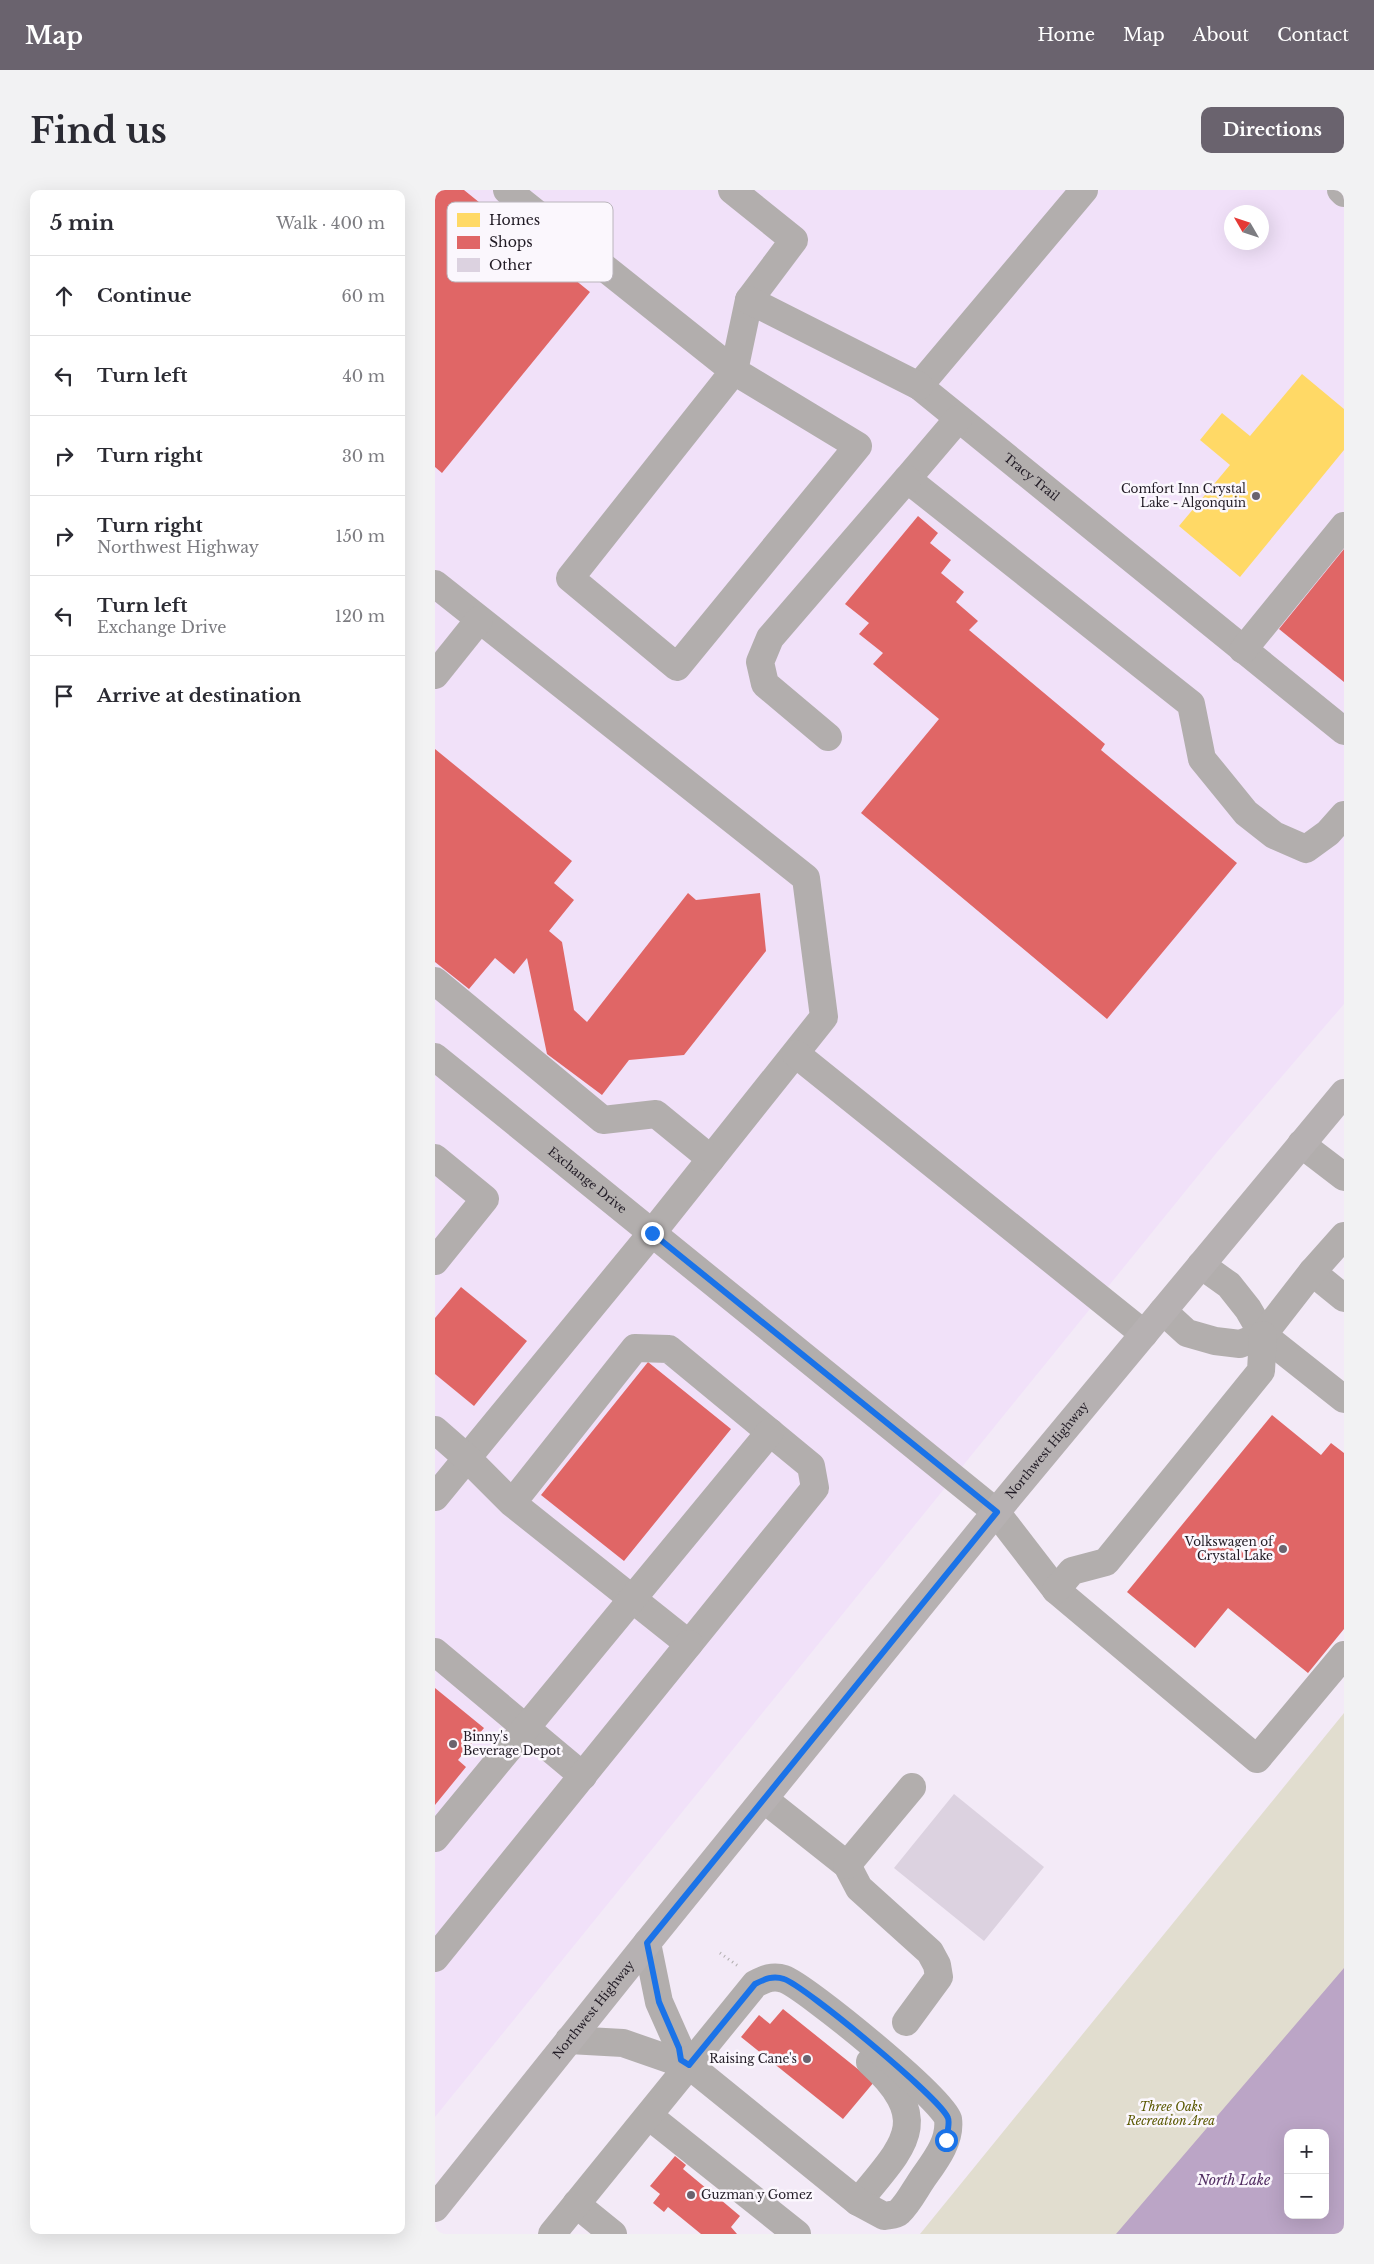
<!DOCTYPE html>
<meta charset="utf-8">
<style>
body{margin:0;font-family:"Libre Baskerville",serif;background:#f2f2f3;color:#2b2b33}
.controls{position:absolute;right:15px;bottom:15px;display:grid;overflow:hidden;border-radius:10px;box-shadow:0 5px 20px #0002}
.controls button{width:45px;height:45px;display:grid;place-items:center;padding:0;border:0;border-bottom:1px solid #e1e1e2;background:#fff;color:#2b2b33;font:25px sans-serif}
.compass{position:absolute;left:789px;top:15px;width:45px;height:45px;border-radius:50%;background:#fff;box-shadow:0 5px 20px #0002;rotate:309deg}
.stop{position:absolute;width:15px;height:15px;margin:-11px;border:4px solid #1a73e8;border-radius:50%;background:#fff}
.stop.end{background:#1a73e8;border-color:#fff;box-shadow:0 1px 5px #0008}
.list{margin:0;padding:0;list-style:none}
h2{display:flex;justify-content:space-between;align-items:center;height:65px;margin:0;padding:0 20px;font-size:21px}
h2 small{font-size:16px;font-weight:400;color:#7c7c81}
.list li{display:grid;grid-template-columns:32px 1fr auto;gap:15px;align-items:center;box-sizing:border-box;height:80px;padding:0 20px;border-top:1px solid #e1e1e2}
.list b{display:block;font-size:19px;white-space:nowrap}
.list p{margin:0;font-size:16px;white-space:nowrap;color:#7c7c81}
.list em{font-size:16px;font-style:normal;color:#7c7c81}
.icon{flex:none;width:28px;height:28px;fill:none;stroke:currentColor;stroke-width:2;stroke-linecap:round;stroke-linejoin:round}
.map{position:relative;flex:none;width:909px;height:2044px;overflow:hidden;border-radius:10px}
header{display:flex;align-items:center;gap:30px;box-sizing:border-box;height:70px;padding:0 25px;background:#6a636e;color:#fff}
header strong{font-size:24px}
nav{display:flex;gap:28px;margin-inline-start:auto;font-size:18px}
.intro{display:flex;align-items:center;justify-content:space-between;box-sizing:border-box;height:120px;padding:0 30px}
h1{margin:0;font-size:35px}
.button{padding:12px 22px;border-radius:10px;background:#6a636e;color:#fff;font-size:18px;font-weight:700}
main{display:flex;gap:30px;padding:0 30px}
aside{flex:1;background:#fff;border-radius:10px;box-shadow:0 5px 20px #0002}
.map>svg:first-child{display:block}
</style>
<header>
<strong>Map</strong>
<nav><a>Home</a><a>Map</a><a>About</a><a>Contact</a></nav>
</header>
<div class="intro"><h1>Find us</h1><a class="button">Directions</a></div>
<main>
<aside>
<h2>5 min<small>Walk · 400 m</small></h2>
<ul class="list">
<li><svg class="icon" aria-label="ahead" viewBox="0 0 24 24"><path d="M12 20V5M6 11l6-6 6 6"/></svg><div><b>Continue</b></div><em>60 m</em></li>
<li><svg class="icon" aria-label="left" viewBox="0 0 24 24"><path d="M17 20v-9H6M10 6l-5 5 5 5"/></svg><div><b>Turn left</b></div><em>40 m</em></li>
<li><svg class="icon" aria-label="right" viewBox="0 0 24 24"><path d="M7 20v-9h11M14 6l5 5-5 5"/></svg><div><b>Turn right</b></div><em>30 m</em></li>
<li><svg class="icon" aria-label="right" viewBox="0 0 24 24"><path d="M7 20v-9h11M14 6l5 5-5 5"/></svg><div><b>Turn right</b><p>Northwest Highway</p></div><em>150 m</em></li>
<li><svg class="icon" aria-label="left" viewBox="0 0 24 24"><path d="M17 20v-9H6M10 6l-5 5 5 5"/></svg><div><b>Turn left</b><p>Exchange Drive</p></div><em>120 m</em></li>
<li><svg class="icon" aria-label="arrive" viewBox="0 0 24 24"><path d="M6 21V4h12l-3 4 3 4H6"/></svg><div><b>Arrive at destination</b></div></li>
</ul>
</aside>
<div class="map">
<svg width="909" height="2044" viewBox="0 0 909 2044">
<rect width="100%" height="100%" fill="#f3eaf7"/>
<path fill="#f1e1f9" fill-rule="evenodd" d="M 0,0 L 909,0 L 909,814 L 783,961 L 0,1927 ZM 796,22 L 826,22 L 826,52 L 796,52 Z"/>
<path fill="#e1ddcf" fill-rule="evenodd" d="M 909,1523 L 909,2044 L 485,2044 ZM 853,1943 L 890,1943 L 890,2025 L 853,2025 Z"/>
<path fill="#bba5c6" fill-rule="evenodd" d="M 909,1778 L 909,2044 L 681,2044 ZM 853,1943 L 890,1943 L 890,2025 L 853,2025 Z"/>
<path fill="#ffd966" d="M 867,184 L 909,219 L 909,260 L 805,387 L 744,336 L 795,275 L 765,250 L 787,223 L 815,246 Z"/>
<path fill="#e06666" d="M 0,0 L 29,0 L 155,102 L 7,283 L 0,277 Z
M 483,326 L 503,343 L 495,353 L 516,370 L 506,383 L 529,402 L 521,412 L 543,431 L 534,440 L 670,554 L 666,560 L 802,673 L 672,829 L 426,623 L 504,529 L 438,474 L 448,463 L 424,444 L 434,433 L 410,414 Z
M 909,359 L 909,492 L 844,439 Z
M 0,559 L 137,671 L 119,693 L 139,710 L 114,741 L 127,752 L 139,820 L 152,832 L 253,703 L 261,710 L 325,703 L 331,761 L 249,865 L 194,870 L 167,905 L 112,864 L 92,768 L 79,784 L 60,768 L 34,799 L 0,772 Z
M 26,1097 L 92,1151 L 39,1216 L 0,1184 L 0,1128 Z
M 213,1172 L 296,1239 L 189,1371 L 106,1305 Z
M 837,1225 L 886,1265 L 896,1253 L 909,1263 L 909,1439 L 873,1483 L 793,1418 L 760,1458 L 692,1402 Z
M 0,1498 L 49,1538 L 23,1570 L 31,1577 L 0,1615 Z
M 348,1819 L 439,1892 L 408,1929 L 306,1847 L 324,1825 L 335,1834 Z
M 240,1966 L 251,1975 L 248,1979 L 278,2004 L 282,2000 L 289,2006 L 286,2010 L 305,2026 L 296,2037 L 302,2044 L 266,2044 L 233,2017 L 229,2022 L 218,2013 L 225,2004 L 215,1996 Z"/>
<path fill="#dcd2e0" d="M 519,1604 L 609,1677 L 549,1751 L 459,1678 Z"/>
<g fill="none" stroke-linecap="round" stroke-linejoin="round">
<path stroke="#afacac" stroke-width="3" stroke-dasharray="1 4" stroke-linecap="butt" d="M 285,1763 L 303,1776"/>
<g stroke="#b2aead" stroke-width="28">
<path d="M 72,0 L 299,181 L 423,256 L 242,477 L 135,388 L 299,181 L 314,110 L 359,50 L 297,0"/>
<path id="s1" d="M 649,0 L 484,196 L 909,541"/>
<path d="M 906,0 L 909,3"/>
<path d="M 314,110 L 484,196"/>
<path d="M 523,229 L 472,289 L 756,514 L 767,569 L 811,623 L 839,645 L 871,659 L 893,643 L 909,625"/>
<path d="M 0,394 L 371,688 L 389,827 L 217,1043 L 0,1307"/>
<path d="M 808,460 L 909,336"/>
<path d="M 0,485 L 44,430"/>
<path d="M 393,547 L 330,494 L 325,472 L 335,448 L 472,289"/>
<path d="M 0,791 L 168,930 L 221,924 L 276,969"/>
<path d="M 361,864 L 709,1144"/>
<path id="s2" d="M 0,867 L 561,1322 L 621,1400 L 822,1569 L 909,1465"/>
<path d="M 866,954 L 909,987"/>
<path d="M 0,968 L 50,1009 L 0,1071"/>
<path d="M 766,1075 L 794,1095 L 813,1119 L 828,1145 L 909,1209"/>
<path d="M 877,1082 L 909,1108"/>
<path d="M 728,1121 L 752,1143 L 780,1151 L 805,1154 L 828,1145 L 877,1082 L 909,1046"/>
<path d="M 0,1240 L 32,1268 L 77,1313 L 254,1454 L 380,1298 L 376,1276 L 234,1159 L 200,1158 L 77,1313"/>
<path d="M 621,1400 L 637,1381 L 671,1372 L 826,1181 L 828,1145"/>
<path d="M 0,1462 L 148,1586"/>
<path d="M 330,1610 L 412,1675 L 424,1698 L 495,1762 L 502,1775 L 504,1787 L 471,1832"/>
<path d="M 0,1648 L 335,1242"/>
<path d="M 412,1675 L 477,1597"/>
<path d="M 212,1753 L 224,1812 L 244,1857 L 246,1870"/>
<path d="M 0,1768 L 254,1454"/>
<path d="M 214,1926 L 362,2044"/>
<path d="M 423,2012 C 467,1957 501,1932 435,1872"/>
<path d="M 141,2014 L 178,2044"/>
<path d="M 117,2044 C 185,1961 252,1877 320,1794 C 330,1789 338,1785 349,1789 C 370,1796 511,1912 513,1929 C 516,1951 500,1971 488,1988 C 481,1998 473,2014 464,2022 C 461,2025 454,2025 449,2026 L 423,2012 L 254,1875 L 246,1870 L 234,1869 L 188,1853 L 134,1850"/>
</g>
<path stroke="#b6b1b2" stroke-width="28" id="s3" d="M 0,2018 L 212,1753 L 561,1322 L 909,903"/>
</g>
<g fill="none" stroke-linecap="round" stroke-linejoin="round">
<path stroke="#1a73e8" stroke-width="6" d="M 217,1043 L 562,1322 L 212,1753 L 224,1812 L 244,1858 L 246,1870 L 254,1875 L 320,1794 C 330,1789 338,1785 349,1789 C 370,1796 506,1909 513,1928 C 515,1933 512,1944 511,1950"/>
</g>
<g fill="#6a636e" stroke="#fbf7fd" stroke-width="2">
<circle cx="821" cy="306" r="5"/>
<circle cx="848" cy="1359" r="5"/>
<circle cx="18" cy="1554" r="5"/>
<circle cx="372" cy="1869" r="5"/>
<circle cx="256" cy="2005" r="5"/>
</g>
<g text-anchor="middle" stroke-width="5" stroke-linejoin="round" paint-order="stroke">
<g font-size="12" fill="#211b25" stroke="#fbf7fd">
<text dy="4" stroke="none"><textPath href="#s1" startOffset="401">Tracy Trail</textPath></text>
<text dy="4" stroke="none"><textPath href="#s2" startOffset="196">Exchange Drive</textPath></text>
<text dy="4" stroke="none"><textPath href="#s3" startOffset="974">Northwest Highway</textPath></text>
<text dy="4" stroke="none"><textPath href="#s3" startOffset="254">Northwest Highway</textPath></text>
</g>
<g font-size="12" fill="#211b25" stroke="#fbf7fd" text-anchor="end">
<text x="811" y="303">Comfort Inn Crystal<tspan x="811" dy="14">Lake - Algonquin</tspan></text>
<text x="838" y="1356">Volkswagen of<tspan x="838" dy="14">Crystal Lake</tspan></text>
<text x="28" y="1551" text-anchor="start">Binny's<tspan x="28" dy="14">Beverage Depot</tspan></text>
<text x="362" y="1873">Raising Cane's</text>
<text x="266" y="2009" text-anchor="start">Guzman y Gomez</text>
</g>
<g font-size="12" font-style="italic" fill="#5a5800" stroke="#fbf7fd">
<text x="736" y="1921">Three Oaks<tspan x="736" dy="14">Recreation Area</tspan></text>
</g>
<g font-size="14" font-style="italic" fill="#532f64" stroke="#fbf7fd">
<text x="799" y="1995">North Lake</text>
</g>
</g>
<rect x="12" y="12" width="166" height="80" rx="8" fill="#fbf7fd" stroke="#bab5bc" stroke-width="1"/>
<rect x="22" y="23" width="23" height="14" fill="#ffd966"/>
<rect x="22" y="46" width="23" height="13" fill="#e06666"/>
<rect x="22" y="68" width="23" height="14" fill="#dcd2e0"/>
<g font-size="14" fill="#211b25">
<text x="54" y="35">Homes</text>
<text x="54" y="57">Shops</text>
<text x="54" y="80">Other</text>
</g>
</svg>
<div class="controls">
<button>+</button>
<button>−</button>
</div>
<svg class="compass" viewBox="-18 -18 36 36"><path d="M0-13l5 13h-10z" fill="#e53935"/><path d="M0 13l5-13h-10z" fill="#7c7c81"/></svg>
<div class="stop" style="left:511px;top:1950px"></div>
<div class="stop end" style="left:217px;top:1043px"></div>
</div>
</main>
